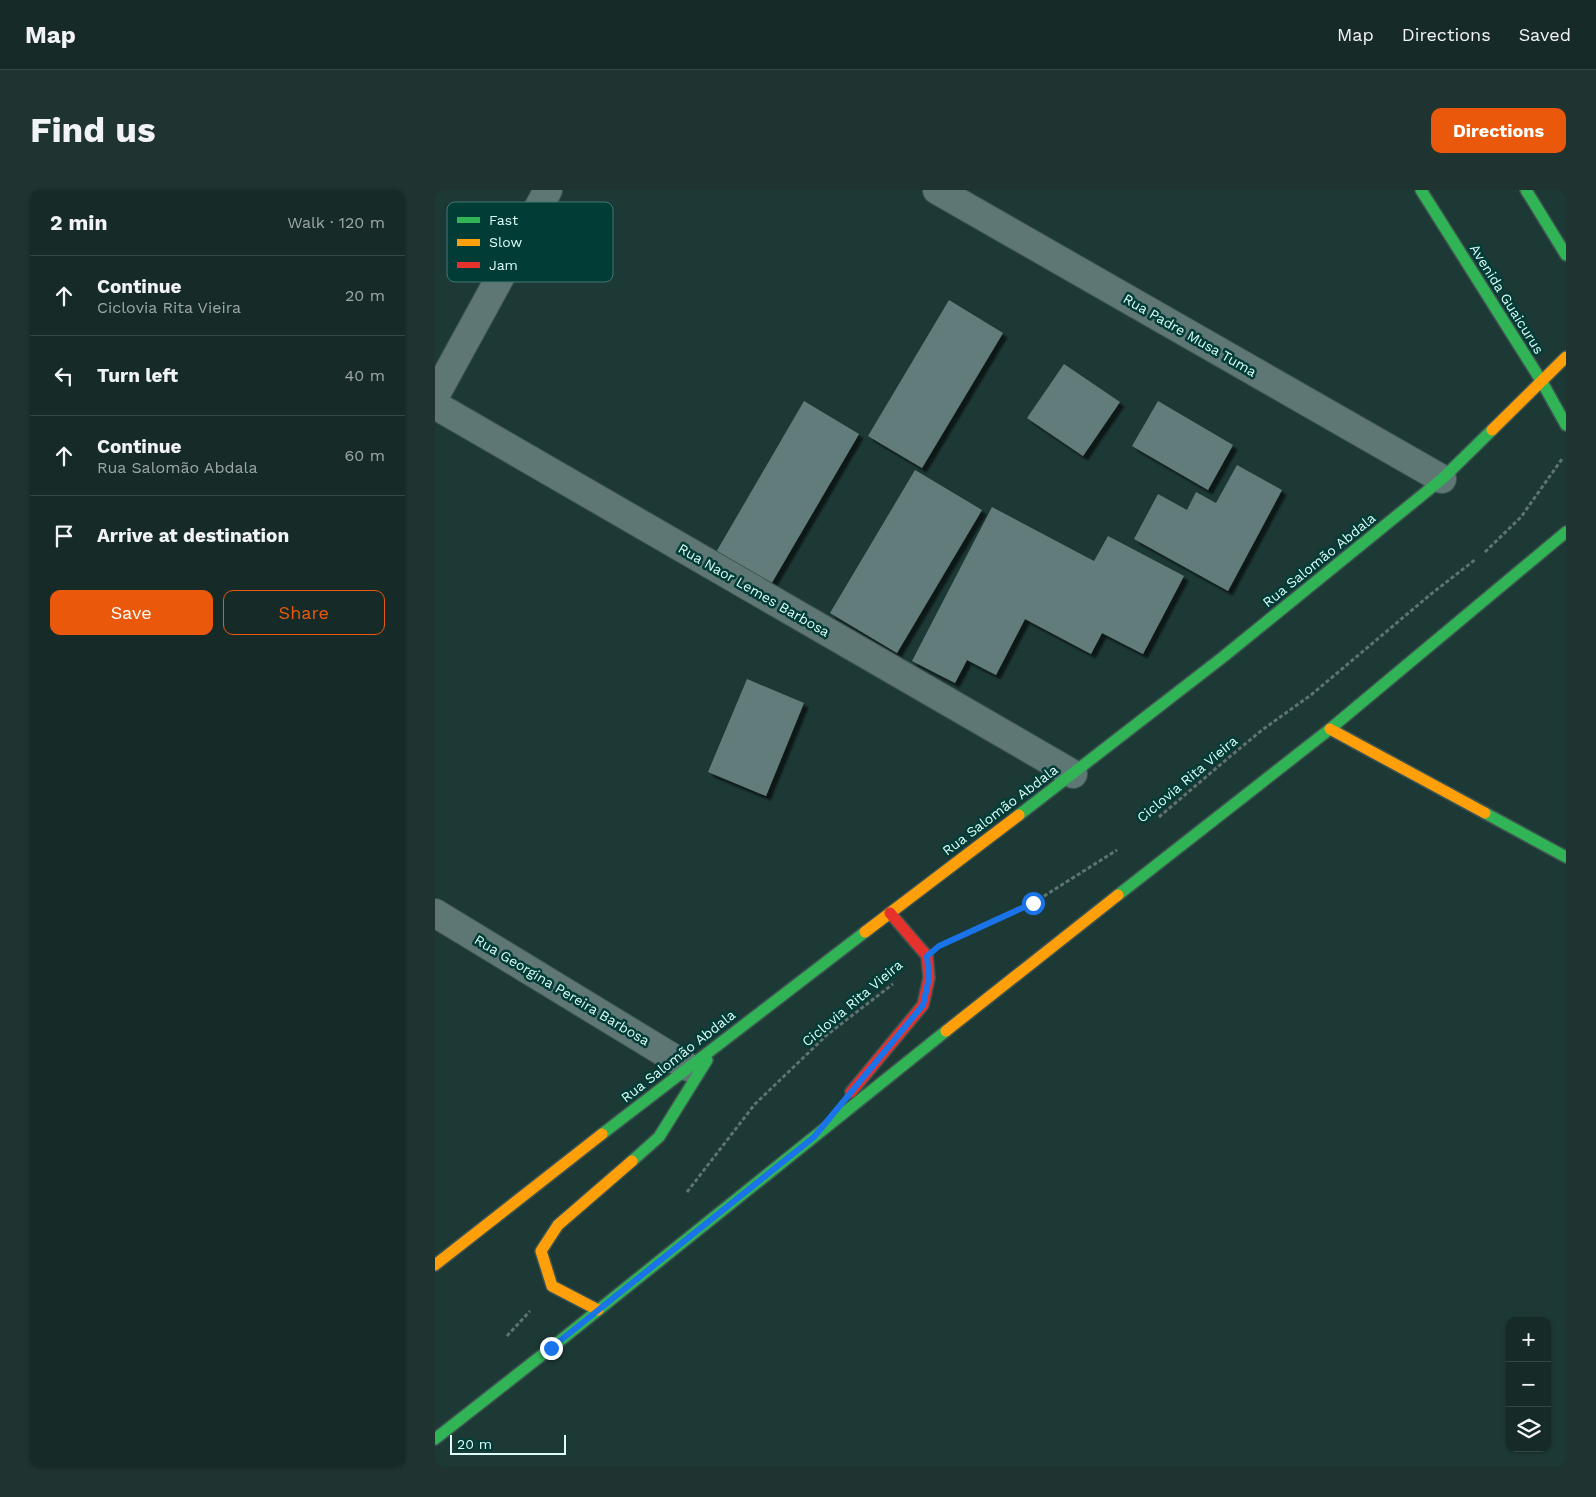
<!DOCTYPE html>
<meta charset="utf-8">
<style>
body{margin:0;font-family:"Work Sans",sans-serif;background:#1f3330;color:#f1f3f6}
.controls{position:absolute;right:15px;bottom:15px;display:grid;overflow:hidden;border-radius:10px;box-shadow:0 1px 4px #0004}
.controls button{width:45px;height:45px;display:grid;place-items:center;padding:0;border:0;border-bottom:1px solid #354745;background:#162b28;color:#f1f3f6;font:25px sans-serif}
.scale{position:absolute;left:15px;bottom:12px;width:116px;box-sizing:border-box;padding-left:5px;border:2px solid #dcfdf7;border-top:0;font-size:14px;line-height:18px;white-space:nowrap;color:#dcfdf7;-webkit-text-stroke:4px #013c36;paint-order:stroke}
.stop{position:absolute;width:15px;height:15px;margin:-11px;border:4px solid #1a73e8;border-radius:50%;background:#fff}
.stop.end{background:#1a73e8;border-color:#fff;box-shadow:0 1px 5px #0008}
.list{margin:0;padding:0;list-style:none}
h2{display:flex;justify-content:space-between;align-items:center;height:65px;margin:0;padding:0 20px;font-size:21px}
h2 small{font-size:16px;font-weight:400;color:#9ea7a8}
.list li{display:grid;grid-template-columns:32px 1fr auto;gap:15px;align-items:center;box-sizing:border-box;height:80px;padding:0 20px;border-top:1px solid #354745}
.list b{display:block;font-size:19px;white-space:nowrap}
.list p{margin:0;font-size:16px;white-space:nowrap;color:#9ea7a8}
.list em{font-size:16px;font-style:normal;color:#9ea7a8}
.actions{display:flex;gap:10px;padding:15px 20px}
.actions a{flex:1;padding:11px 0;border:1px solid #ea580c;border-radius:10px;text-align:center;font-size:18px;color:#ea580c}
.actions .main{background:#ea580c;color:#fff}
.icon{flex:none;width:28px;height:28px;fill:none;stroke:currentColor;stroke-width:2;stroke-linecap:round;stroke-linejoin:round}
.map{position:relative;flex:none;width:1131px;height:1277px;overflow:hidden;border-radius:10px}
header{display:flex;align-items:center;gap:30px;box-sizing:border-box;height:70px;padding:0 25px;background:#162b28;border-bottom:1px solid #354745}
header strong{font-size:24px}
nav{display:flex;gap:28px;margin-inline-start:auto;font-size:18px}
.intro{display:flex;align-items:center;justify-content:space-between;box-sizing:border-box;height:120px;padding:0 30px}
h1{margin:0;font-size:35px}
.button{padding:12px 22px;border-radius:10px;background:#ea580c;color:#fff;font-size:18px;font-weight:700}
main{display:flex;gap:30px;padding:0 30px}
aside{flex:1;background:#162b28;border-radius:10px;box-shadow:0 1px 4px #0004}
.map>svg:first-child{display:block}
</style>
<header>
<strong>Map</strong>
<nav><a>Map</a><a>Directions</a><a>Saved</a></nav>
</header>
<div class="intro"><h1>Find us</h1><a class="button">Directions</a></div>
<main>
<aside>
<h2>2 min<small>Walk · 120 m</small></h2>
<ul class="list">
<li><svg class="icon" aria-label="ahead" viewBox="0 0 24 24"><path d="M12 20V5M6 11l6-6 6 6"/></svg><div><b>Continue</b><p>Ciclovia Rita Vieira</p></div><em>20 m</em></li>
<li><svg class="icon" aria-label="left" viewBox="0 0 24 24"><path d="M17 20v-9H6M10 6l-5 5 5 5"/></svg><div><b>Turn left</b></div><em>40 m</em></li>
<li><svg class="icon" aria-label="ahead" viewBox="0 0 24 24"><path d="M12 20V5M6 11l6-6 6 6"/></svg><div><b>Continue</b><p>Rua Salomão Abdala</p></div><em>60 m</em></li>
<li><svg class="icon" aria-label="arrive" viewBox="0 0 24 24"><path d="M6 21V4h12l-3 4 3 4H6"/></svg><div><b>Arrive at destination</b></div></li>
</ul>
<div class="actions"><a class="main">Save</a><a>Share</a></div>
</aside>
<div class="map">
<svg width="1131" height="1277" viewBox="0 0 1131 1277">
<defs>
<filter id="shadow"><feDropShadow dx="4.5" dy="4.5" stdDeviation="1" flood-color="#0009"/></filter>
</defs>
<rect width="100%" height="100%" fill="#1d3936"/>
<path fill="#627c7b" filter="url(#shadow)" d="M 514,110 L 568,143 L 487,278 L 433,246 Z
M 629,174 L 685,212 L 648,266 L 592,228 Z
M 369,211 L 424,244 L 335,396 L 280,364 Z
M 723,211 L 798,255 L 773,300 L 697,256 Z
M 802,275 L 847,300 L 793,401 L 699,349 L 723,304 L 752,320 L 761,302 L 781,313 Z
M 480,280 L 547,320 L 462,463 L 395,423 Z
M 557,317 L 659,371 L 673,346 L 749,386 L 708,464 L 667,443 L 656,464 L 590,429 L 561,485 L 532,470 L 520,493 L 477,471 Z
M 312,489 L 369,513 L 331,606 L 273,582 Z"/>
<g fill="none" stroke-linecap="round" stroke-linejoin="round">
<defs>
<path id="street" d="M 502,0 L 1007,289
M 0,206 L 113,0
M 0,215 L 638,584
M 0,723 L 253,877"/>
<path id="fast" d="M 986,0 L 1107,192 L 1131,235
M 1091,0 L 1131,65
M 1050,623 L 1131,667
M 584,625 L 788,467 L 1007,289 L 1057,240
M 683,705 L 895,539 L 1131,342
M 167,944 L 430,742
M 197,971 L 224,947 L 272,870
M 0,1249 L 116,1158 L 511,841"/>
<path id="slow" d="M 1057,240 L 1131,167
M 895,539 L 1050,623
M 430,742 L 584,625
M 511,841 L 683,705
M 0,1075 L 167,944
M 163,1120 L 117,1096 L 106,1061 L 123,1035 L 197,971"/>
<path id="jam" d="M 416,902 L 488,815 L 494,788 L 492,766 L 455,723"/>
</defs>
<use href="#street" stroke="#3e5451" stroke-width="30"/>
<use href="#fast" stroke="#3e5451" stroke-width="14"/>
<use href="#slow" stroke="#3e5451" stroke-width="14"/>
<use href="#jam" stroke="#3e5451" stroke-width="14"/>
<path stroke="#5f7472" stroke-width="3" stroke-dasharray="4 2.5" stroke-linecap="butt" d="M 1050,362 L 1086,327 L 1127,269
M 724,627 L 792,569 L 827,540 L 876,505 L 996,404 L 1041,369
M 521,748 L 598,713 L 682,660
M 252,1002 L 320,914 L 393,844 L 458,794
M 72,1146 L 95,1121"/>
<use href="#street" stroke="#5f7774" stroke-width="28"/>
<use href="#fast" stroke="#30b455" stroke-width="11"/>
<use href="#slow" stroke="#ff9f0a" stroke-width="11"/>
<use href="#jam" stroke="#e5322d" stroke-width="11"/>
</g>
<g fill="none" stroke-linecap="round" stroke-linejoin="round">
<path stroke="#1a73e8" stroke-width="6" d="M 116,1158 L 379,947 L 488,815 L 494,788 L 492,766 L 504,756 L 598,713"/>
</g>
<g text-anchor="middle" stroke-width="5" stroke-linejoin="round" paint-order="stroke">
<g font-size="14" fill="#dcfdf7" stroke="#013c36">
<text transform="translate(1072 109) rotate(58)" y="5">Avenida Guaicurus</text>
<text transform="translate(755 145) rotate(30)" y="5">Rua Padre Musa Tuma</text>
<text transform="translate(884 370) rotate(-39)" y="5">Rua Salomão Abdala</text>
<text transform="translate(319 400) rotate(30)" y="5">Rua Naor Lemes Barbosa</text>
<text transform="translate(752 589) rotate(-40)" y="5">Ciclovia Rita Vieira</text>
<text transform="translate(565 620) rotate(-37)" y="5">Rua Salomão Abdala</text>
<text transform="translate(127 800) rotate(31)" y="5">Rua Georgina Pereira Barbosa</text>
<text transform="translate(417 813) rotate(-40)" y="5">Ciclovia Rita Vieira</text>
<text transform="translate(243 866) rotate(-38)" y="5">Rua Salomão Abdala</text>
</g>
</g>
<rect x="12" y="12" width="166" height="80" rx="8" fill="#013c36" stroke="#437670" stroke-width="1"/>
<rect x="22" y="27" width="23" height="6" fill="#30b455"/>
<rect x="22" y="49" width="23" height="7" fill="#ff9f0a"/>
<rect x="22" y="72" width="23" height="6" fill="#e5322d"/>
<g font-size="14" fill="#dcfdf7">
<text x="54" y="35">Fast</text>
<text x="54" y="57">Slow</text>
<text x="54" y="80">Jam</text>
</g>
</svg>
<div class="controls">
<button>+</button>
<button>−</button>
<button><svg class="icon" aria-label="layers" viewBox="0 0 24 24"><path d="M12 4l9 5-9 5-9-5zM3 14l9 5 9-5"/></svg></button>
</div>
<div class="scale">20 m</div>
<div class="stop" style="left:598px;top:713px"></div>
<div class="stop end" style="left:116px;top:1158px"></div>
</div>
</main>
